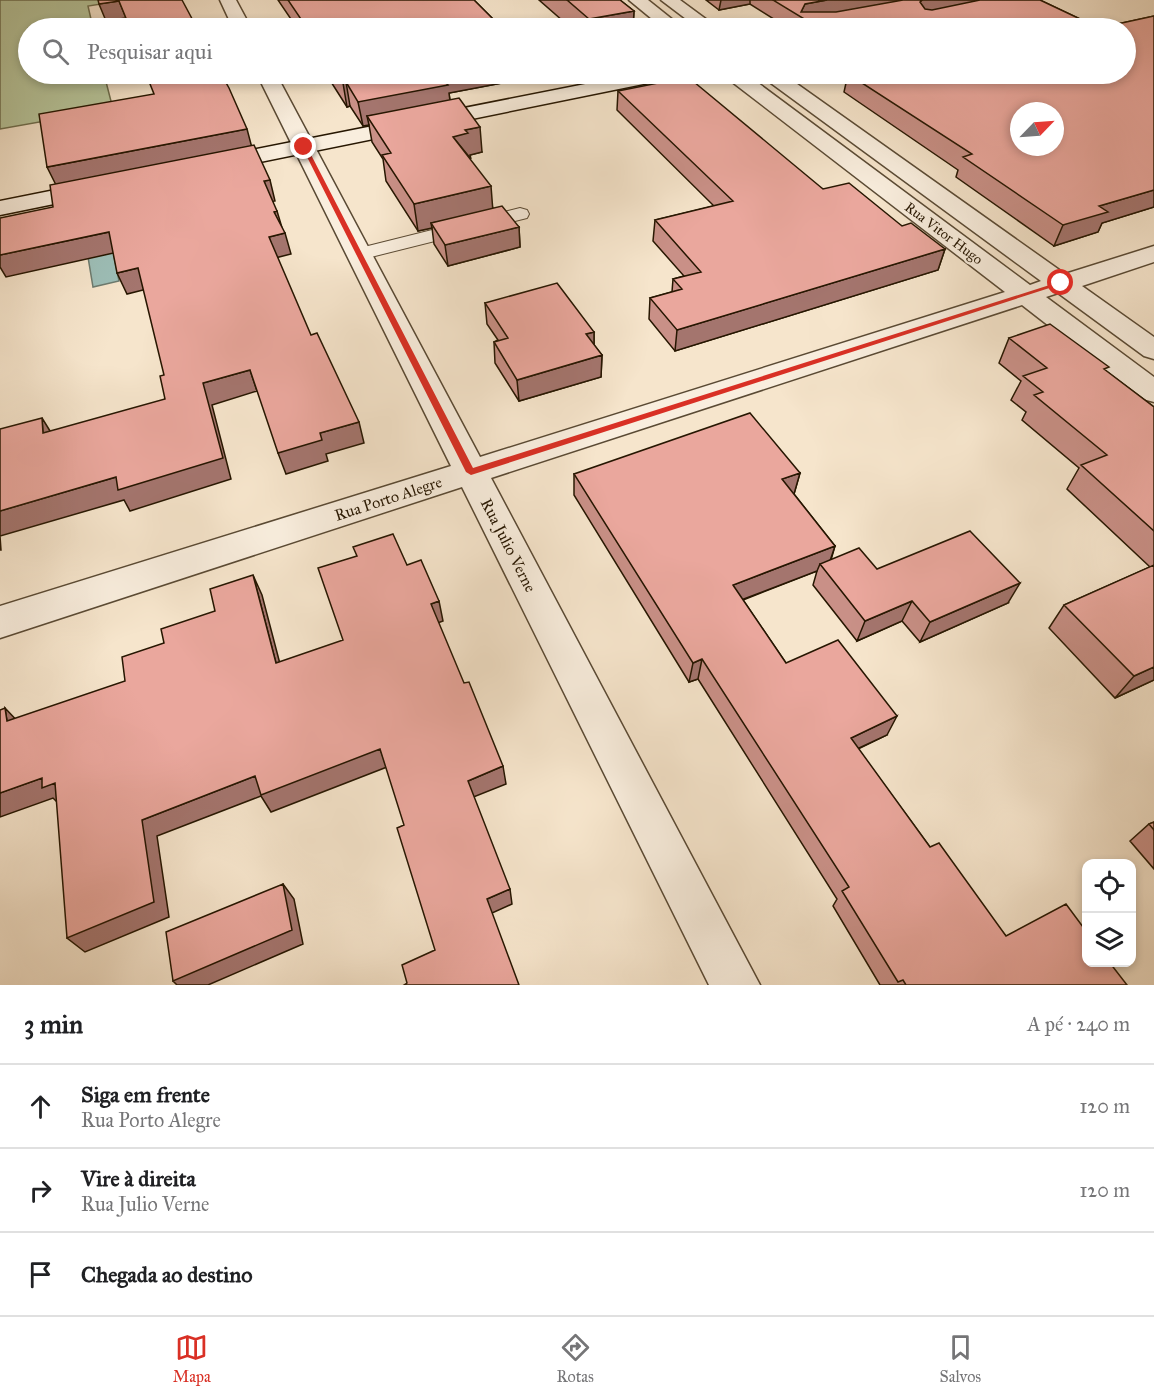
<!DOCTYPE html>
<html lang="pt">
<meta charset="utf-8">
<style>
body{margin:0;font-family:"IM FELL Great Primer",serif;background:#f2f2f2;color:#202124}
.controls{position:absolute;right:18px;bottom:18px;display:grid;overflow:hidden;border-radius:12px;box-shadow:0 3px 9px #0003}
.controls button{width:54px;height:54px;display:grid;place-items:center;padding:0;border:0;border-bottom:2px solid #e0e0e0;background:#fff;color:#202124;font:30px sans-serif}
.compass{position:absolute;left:1010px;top:102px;width:54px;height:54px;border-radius:50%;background:#fff;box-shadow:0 3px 9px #0003;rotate:65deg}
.stop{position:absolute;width:18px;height:18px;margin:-14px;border:4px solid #d93025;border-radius:50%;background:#fff}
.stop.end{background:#d93025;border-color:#fff;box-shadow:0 2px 6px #0008}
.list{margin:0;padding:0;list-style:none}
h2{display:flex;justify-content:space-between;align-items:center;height:78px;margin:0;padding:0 24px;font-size:26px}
h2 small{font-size:20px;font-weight:400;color:#757577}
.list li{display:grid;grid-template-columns:39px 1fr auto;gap:18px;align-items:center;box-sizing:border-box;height:84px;padding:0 24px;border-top:2px solid #e0e0e0}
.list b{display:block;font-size:22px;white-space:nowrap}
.list p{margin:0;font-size:20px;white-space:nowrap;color:#757577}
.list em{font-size:20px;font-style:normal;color:#757577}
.icon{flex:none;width:33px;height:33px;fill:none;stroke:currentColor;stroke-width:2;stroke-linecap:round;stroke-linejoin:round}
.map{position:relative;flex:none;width:1154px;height:985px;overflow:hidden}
.search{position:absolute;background:#fff;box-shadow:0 3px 9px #0003;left:18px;right:18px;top:18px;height:66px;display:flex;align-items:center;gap:15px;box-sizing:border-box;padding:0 21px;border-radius:33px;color:#757577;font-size:22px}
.sheet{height:330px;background:#fff}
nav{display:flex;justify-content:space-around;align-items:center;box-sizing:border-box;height:84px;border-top:2px solid #e0e0e0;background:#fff;font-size:16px;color:#757577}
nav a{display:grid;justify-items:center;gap:3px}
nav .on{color:#d93025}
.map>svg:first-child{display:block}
</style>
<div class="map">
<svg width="1154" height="985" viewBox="0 0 1154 985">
<rect width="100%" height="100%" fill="#f6e5cc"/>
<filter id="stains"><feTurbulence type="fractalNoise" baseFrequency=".00333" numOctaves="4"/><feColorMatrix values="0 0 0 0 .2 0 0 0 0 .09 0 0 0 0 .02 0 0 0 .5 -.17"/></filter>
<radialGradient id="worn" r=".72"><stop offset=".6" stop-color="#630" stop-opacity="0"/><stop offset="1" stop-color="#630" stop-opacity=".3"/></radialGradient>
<path fill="#b7c69c" stroke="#6e6e4e" stroke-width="1.5" d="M 0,0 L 126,0 L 88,6 L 93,28 L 28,28 L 28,74 L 104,74 L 113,109 L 0,129 Z"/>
<path fill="#9dbfb8" stroke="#6d7b6f" stroke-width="1.5" d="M 113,251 L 119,281 L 93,287 L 88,257 Z"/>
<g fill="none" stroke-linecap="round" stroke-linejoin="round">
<defs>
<path id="lane" d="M 520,208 L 527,210 L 529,214 L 527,218 L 359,260 L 352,258 L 349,254 L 352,250 Z"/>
<path id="street" d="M 220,0 L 236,0 L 251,28 L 233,28 Z
M 629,0 L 648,0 L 683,28 L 663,28 Z
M 661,0 L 680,0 L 718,28 L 698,28 Z
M 257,74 L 276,74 L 480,457 L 1005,292 L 727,78 L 725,74 L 746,74 L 1030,285 L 1041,281 L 764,78 L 762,74 L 783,74 L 1065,274 L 1154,246 L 1154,262 L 1082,286 L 1154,337 L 1154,359 L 1144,356 L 1058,293 L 1046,297 L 1154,377 L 1154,402 L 1143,399 L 1022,305 L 491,478 L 760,985 L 709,985 L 462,487 L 0,638 L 0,606 L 451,466 Z"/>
<path id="secondary" d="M 636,74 L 673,74 L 670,78 L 663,80 L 216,171 L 208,169 L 205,164 L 208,159 L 216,157 Z
M 95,182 L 103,184 L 107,189 L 103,194 L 0,215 L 0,201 Z"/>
</defs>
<use href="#lane" stroke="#5a4a34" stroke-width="2"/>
<use href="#street" stroke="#5a4a34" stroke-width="3"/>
<use href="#secondary" stroke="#261601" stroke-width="3"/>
<use href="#lane" fill="#f9eede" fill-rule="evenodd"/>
<use href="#street" fill="#f9eede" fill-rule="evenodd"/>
<use href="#secondary" fill="#f9eede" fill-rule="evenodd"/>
</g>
<path fill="#c99087" stroke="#261601" stroke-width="1.5" d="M 278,0 L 474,0 L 502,28 L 297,28 Z
M 539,0 L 620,0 L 634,11 L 633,28 L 571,28 Z
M 706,0 L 1040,0 L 1099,28 L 1154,16 L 1154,207 L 1102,223 L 1098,232 L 1054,246 L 956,177 L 958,170 L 844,92 L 848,74 L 1125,28 L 788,28 L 750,4 L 719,10 Z
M 326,74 L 529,74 L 529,78 L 449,93 L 450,100 L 482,152 L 470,155 L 470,159 L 493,208 L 519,227 L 520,247 L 448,266 L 434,244 L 432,228 L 418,231 L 386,181 L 383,159 L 372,142 L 369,125 L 363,126 L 350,106 L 347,107 Z
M 618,91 L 823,189 L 902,226 L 945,249 L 938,270 L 675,351 L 649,319 L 650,298 L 672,292 L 673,279 L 684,276 L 653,241 L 655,220 L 714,206 L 617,110 Z
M 485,303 L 594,332 L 594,345 L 602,355 L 601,377 L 519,401 L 495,363 L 494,342 L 498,340 L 487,324 Z
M 1009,338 L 1106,371 L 1154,407 L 1154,680 L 1115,698 L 1049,628 L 1064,605 L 1150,567 L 1067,489 L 1079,468 L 1022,420 L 1026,412 L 1011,400 L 1021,381 L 999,363 Z
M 800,473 L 794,494 L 835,546 L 831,560 L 877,569 L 1008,603 L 920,642 L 902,621 L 857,641 L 813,585 L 817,571 L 743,600 L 786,663 L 887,735 L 858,749 L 930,847 L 1006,936 L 1127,985 L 880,985 L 833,906 L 837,899 L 698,679 L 689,682 L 574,495 L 574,474 Z
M 1154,822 L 1154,869 L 1130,841 L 1149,824 Z"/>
<path fill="#a4756e" stroke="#261601" stroke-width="1.5" d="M 721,0 L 750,0 L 750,4 L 719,10 Z
M 827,0 L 913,0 L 807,21 L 801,12 L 805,4 Z
M 922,0 L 988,0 L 921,14 L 920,2 Z
M 119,1 L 126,18 L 106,21 L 99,4 Z
M 634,11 L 633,28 L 589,28 L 589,19 Z
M 438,74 L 529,74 L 529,78 L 449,93 L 451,109 L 367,116 L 369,125 L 363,126 L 358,102 Z
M 346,82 L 350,106 L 347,107 L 343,83 Z
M 480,127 L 482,152 L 470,155 L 471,159 L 453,137 L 465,130 Z
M 247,129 L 252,148 L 57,187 L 47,167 Z
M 270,180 L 275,201 L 270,202 L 264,181 Z
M 491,186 L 493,212 L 431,223 L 432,228 L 418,231 L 414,204 Z
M 1154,190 L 1154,207 L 1102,223 L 1098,232 L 1054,246 L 1063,225 L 1099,206 Z
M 277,211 L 283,231 L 274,212 Z
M 519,227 L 520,247 L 448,266 L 445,245 Z
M 109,232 L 118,252 L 6,277 L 0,267 L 0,255 Z
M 285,233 L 291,254 L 275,258 L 269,237 Z
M 945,249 L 938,270 L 675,351 L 677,330 Z
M 138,268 L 147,289 L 127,294 L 117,273 Z
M 594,332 L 594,353 L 586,334 Z
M 602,355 L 601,377 L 519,401 L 517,380 Z
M 250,370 L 257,391 L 212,405 L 231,479 L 130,511 L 124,500 L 0,536 L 1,550 L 0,550 L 0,511 L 116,477 L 203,383 Z
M 42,418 L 55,439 L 43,433 Z
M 359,422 L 364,443 L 326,454 L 328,461 L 286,474 L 278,453 L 320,433 Z
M 800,473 L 794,494 L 777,500 L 782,479 Z
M 835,546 L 828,567 L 820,564 L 817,571 L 728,605 L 733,585 Z
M 253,575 L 262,595 L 285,683 L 276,663 Z
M 1020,583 L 1008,603 L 920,642 L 930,622 Z
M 439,601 L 443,621 L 435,624 L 431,604 Z
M 912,601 L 902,621 L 857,641 L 865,621 Z
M 702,659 L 698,679 L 689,682 L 693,663 Z
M 1154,667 L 1154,680 L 1115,698 L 1134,676 Z
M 5,708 L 23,727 L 7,721 Z
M 897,716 L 887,735 L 842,756 L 851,738 Z
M 380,749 L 387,767 L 271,812 L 261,796 L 157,836 L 169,917 L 85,952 L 67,938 L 142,820 L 255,776 Z
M 503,766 L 506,784 L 471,798 L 468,781 Z
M 42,778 L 55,783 L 60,805 L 53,798 L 0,817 L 0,793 Z
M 283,884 L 294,899 L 303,944 L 208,985 L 177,985 L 173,981 Z
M 510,889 L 512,904 L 490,914 L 487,899 Z"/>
<path fill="#eaa79d" stroke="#261601" stroke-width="1.5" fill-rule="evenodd" d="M 98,0 L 182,0 L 197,28 L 130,28 L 119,1 L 99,4 Z
M 288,0 L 474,0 L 502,28 L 307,28 Z
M 567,0 L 620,0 L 634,11 L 589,19 Z
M 773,0 L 827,0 L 805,4 L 801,12 L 836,12 L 903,0 L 922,0 L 920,2 L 925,9 L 932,10 L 980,0 L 1040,0 L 1099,28 L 1154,16 L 1154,190 L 1099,206 L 1108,212 L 1063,225 L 963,157 L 972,154 L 848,74 L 1125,74 L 1125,28 L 819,28 ZM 1019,111 L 1055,111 L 1055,147 L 1019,147 Z
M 146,74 L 221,74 L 229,88 L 247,129 L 47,167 L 39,114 L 154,94 Z
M 337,74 L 439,74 L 448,85 L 358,102 L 346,82 L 343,83 Z
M 688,77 L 823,189 L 849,183 L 902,226 L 911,223 L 945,249 L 677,330 L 650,298 L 682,289 L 673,279 L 701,272 L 655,220 L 733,201 L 618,91 Z
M 459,98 L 480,127 L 465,130 L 468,133 L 453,137 L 491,186 L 414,204 L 382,155 L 391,153 L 367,116 Z
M 254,145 L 270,180 L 264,181 L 277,211 L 274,212 L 285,233 L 269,237 L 311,335 L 317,333 L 359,422 L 320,433 L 322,440 L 278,453 L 250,370 L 203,383 L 223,458 L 118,490 L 116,477 L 0,511 L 0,429 L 42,418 L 43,433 L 165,399 L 160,376 L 164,375 L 138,268 L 117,273 L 109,232 L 0,255 L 0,218 L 53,207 L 50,185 Z
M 502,206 L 519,227 L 445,245 L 431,223 Z
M 557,283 L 594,332 L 586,334 L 602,355 L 517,380 L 494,342 L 508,338 L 485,303 Z
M 1050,324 L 1109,367 L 1104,369 L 1154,407 L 1154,531 L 1081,465 L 1107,455 L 1034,395 L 1043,392 L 1023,376 L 1047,368 L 1009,338 Z
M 750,413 L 800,473 L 782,479 L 835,546 L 733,585 L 786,663 L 838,640 L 897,716 L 851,738 L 930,847 L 939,843 L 1006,936 L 1066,904 L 1086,931 L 1086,963 L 1110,963 L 1127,985 L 906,985 L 903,980 L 898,982 L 842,891 L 849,887 L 702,659 L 693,663 L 574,474 Z
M 970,531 L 1020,583 L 930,622 L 912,601 L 865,621 L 820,564 L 859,548 L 877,569 Z
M 393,534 L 407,565 L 421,560 L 439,601 L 431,604 L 464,683 L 469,682 L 503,766 L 468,781 L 510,889 L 487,899 L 519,985 L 404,985 L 407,983 L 402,965 L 435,950 L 397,828 L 404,825 L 380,749 L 261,795 L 255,776 L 142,820 L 154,902 L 67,938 L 55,783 L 42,788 L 42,778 L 0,793 L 0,710 L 5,708 L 7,721 L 125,681 L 122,657 L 164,643 L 161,629 L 215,611 L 210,589 L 253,575 L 276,663 L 343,640 L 318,568 L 357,556 L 353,547 Z
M 1154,565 L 1154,667 L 1134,676 L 1064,605 Z
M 1154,822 L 1154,830 L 1149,824 Z
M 283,884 L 292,930 L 173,981 L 166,932 Z"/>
<path fill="#d93025" d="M 301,145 L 307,147 L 473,468 L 1059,282 L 1065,283 L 471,475 L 466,472 Z"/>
<g text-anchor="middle" stroke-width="4.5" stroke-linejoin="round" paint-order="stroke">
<g font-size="14" fill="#261601" stroke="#f9eede">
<text transform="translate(944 233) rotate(37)" y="5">Rua Vitor Hugo</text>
</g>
<g font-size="16" fill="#261601" stroke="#f9eede">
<text transform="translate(388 498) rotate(-18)" y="6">Rua Porto Alegre</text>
<text transform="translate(509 545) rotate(63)" y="6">Rua Julio Verne</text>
</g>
</g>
<rect width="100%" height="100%" filter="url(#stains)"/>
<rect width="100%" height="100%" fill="url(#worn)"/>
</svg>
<div class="controls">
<button><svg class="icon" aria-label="locate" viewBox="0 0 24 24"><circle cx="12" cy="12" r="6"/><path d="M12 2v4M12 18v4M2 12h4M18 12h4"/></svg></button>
<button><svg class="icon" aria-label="layers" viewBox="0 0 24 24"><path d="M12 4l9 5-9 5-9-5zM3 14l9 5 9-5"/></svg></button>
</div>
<svg class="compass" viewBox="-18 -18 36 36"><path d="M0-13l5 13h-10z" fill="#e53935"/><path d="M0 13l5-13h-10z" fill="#757577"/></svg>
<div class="stop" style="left:1061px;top:283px"></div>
<div class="stop end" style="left:304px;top:147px"></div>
<div class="search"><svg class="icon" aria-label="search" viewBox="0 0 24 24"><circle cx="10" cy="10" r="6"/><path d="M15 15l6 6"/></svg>Pesquisar aqui</div>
</div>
<section class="sheet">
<h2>3 min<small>A pé · 240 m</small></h2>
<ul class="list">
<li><svg class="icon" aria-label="ahead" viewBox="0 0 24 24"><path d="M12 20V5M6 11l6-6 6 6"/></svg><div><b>Siga em frente</b><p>Rua Porto Alegre</p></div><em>120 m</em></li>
<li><svg class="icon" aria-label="right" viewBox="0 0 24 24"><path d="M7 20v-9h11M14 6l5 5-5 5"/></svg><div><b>Vire à direita</b><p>Rua Julio Verne</p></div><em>120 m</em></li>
<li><svg class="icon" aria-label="arrive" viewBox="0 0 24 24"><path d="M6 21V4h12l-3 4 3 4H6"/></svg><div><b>Chegada ao destino</b></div></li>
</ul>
</section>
<nav>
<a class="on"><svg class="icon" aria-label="map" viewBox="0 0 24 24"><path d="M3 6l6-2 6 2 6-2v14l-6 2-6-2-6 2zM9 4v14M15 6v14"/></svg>Mapa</a>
<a><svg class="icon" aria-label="directions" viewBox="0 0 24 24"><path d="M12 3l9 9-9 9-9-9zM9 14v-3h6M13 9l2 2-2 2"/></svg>Rotas</a>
<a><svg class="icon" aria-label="saved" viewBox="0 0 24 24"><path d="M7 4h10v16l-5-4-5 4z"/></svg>Salvos</a>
</nav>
